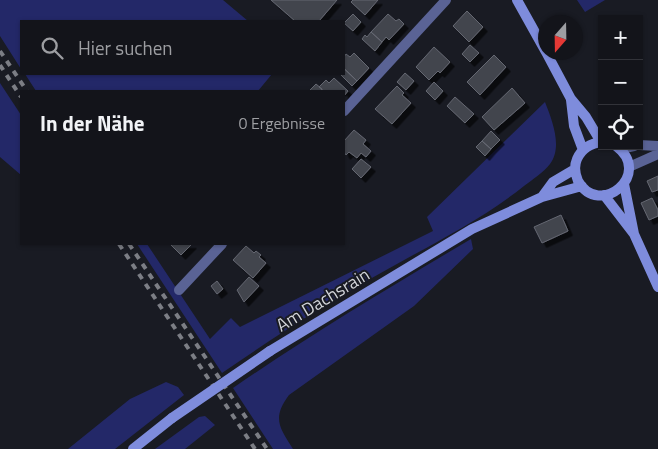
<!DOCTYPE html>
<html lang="de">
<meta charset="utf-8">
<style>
body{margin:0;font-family:"Titillium Web",sans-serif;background:#1c1d23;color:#f1f3f6}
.controls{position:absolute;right:15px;top:15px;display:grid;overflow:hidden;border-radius:0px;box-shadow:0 1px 4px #0004}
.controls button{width:45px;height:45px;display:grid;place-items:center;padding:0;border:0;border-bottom:1px solid #323339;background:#13141a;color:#f1f3f6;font:25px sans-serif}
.compass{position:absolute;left:538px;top:15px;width:45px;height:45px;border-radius:50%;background:#13141a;box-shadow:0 1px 4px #0004;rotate:200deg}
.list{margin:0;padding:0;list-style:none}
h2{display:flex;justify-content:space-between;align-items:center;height:65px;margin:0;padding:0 20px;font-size:21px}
h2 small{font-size:16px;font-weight:400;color:#9d9ea2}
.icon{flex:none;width:28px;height:28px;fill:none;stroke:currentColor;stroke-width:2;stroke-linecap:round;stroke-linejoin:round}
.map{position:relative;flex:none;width:658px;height:449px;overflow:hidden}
.search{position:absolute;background:#13141a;box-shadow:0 1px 4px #0004;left:20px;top:20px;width:325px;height:55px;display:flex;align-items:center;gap:12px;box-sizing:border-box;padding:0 18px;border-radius:0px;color:#9d9ea2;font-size:19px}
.panel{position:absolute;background:#13141a;box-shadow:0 1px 4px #0004;left:20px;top:90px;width:325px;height:155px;border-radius:0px}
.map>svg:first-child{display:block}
</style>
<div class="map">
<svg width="658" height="449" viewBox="0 0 658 449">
<defs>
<filter id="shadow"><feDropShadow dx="4.5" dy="4.5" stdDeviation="0" flood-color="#0009"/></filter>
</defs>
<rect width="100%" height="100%" fill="#191b23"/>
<path fill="#232868" d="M 0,0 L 223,0 L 248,21 L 21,21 L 21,69 L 0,36 Z
M 577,0 L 605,0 L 585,12 Z
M 25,74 L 272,74 L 258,91 L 36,91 Z
M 0,83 L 21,115 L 21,175 L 0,157 Z
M 545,102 C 552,120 563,147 550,164 C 543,173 533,179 524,186 C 480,221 428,246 379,274 C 325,304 273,338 222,373 L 137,244 L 147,244 L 210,339 L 231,318 L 240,327 L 433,231 L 427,217 Z
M 471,239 L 473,249 L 414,306 L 289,395 C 272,418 279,427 293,449 L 273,449 L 233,388 C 310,335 390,287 471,239 Z
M 166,382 L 178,387 L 184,395 L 115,449 L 68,449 L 130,399 Z
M 205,416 L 215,425 L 185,449 L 155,449 L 199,417 Z"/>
<path fill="#42444d" stroke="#656872" filter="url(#shadow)" d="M 271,0 L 337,0 L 319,21 L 295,21 Z
M 353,0 L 378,0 L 365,15 L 351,2 Z
M 467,11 L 483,27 L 469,42 L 453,26 Z
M 353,14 L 361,22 L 353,31 L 344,23 Z
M 388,14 L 396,21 L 399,19 L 404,24 L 389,40 L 386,37 L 382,42 L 371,32 Z
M 371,32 L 382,42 L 375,51 L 362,39 L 365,35 L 367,37 Z
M 470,45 L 479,53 L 470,62 L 462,54 Z
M 434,47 L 450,62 L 440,73 L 438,71 L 429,80 L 416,67 Z
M 354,53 L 369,68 L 357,81 L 344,68 L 344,57 L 346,54 L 350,57 Z
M 494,55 L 506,67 L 480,95 L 467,82 Z
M 344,69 L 357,81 L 352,86 L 340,74 L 344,74 Z
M 405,73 L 414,81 L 406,90 L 397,82 Z
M 334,78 L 348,91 L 344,96 L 344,91 L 324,91 L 319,87 L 326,80 L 329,83 Z
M 434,82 L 443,91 L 435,100 L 426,91 Z
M 316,84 L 322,89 L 320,91 L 309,91 Z
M 397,86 L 404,93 L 402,95 L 411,103 L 392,124 L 375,109 Z
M 512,88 L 525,103 L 494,130 L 482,117 Z
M 455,97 L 474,114 L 465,123 L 447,106 Z
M 354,130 L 366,140 L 363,144 L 371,151 L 366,157 L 361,153 L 357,158 L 349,152 L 346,155 L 344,152 L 344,141 Z
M 491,131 L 500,140 L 491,149 L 482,141 Z
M 482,141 L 491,149 L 485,156 L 476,147 Z
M 361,159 L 371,167 L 361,178 L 352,169 Z
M 658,176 L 658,190 L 652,192 L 647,181 Z
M 652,198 L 658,210 L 658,216 L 649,220 L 641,203 Z
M 561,215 L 568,231 L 542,243 L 534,227 Z
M 170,244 L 192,244 L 181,255 Z
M 246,246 L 254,253 L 256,251 L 261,255 L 259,257 L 266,263 L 253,278 L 233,260 Z
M 249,277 L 259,286 L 244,302 L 237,290 Z
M 217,281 L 223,289 L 217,294 L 211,286 Z"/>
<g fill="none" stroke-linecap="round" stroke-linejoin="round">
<path stroke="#5a6395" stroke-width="10" d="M 344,111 L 446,0
M 639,145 L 658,146
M 620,149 L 634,146
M 629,167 L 658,154
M 179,290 L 222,244"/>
<path stroke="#7e8cdc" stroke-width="10" d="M 517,0 L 546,52
M 546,52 L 571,99 L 586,117 L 601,142
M 571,100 L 574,126 L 583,150
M 602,142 C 591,143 582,148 577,159 C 574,166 575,174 578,181 C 599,219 654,174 616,146
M 624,184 L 634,234 L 658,287
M 604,195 L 634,234
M 542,197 L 553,182 L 575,169
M 270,351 L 472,229 L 542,197 L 582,186
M 133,449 L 172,418"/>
<path stroke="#7c7e85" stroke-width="4" stroke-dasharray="6 6" stroke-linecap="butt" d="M 0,51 L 27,91
M 0,65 L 21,97
M 119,244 L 255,449
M 129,244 L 267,449"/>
<path stroke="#7e8cdc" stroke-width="10" d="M 172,418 L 270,351"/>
</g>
<g text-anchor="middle" stroke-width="4" stroke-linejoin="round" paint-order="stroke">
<g font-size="18" fill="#d2d4d9" stroke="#191b23">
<text transform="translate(323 300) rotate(-31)" y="6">Am Dachsrain</text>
</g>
</g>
</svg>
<div class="controls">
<button>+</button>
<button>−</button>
<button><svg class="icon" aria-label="locate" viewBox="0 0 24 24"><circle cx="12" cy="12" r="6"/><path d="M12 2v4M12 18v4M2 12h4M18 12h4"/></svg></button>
</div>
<svg class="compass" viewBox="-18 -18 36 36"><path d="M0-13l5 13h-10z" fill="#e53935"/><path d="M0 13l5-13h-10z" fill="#9d9ea2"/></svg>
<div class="search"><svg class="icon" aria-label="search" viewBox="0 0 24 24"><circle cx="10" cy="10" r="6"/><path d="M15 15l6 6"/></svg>Hier suchen</div>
<section class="panel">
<h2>In der Nähe<small>0 Ergebnisse</small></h2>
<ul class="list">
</ul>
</section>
</div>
